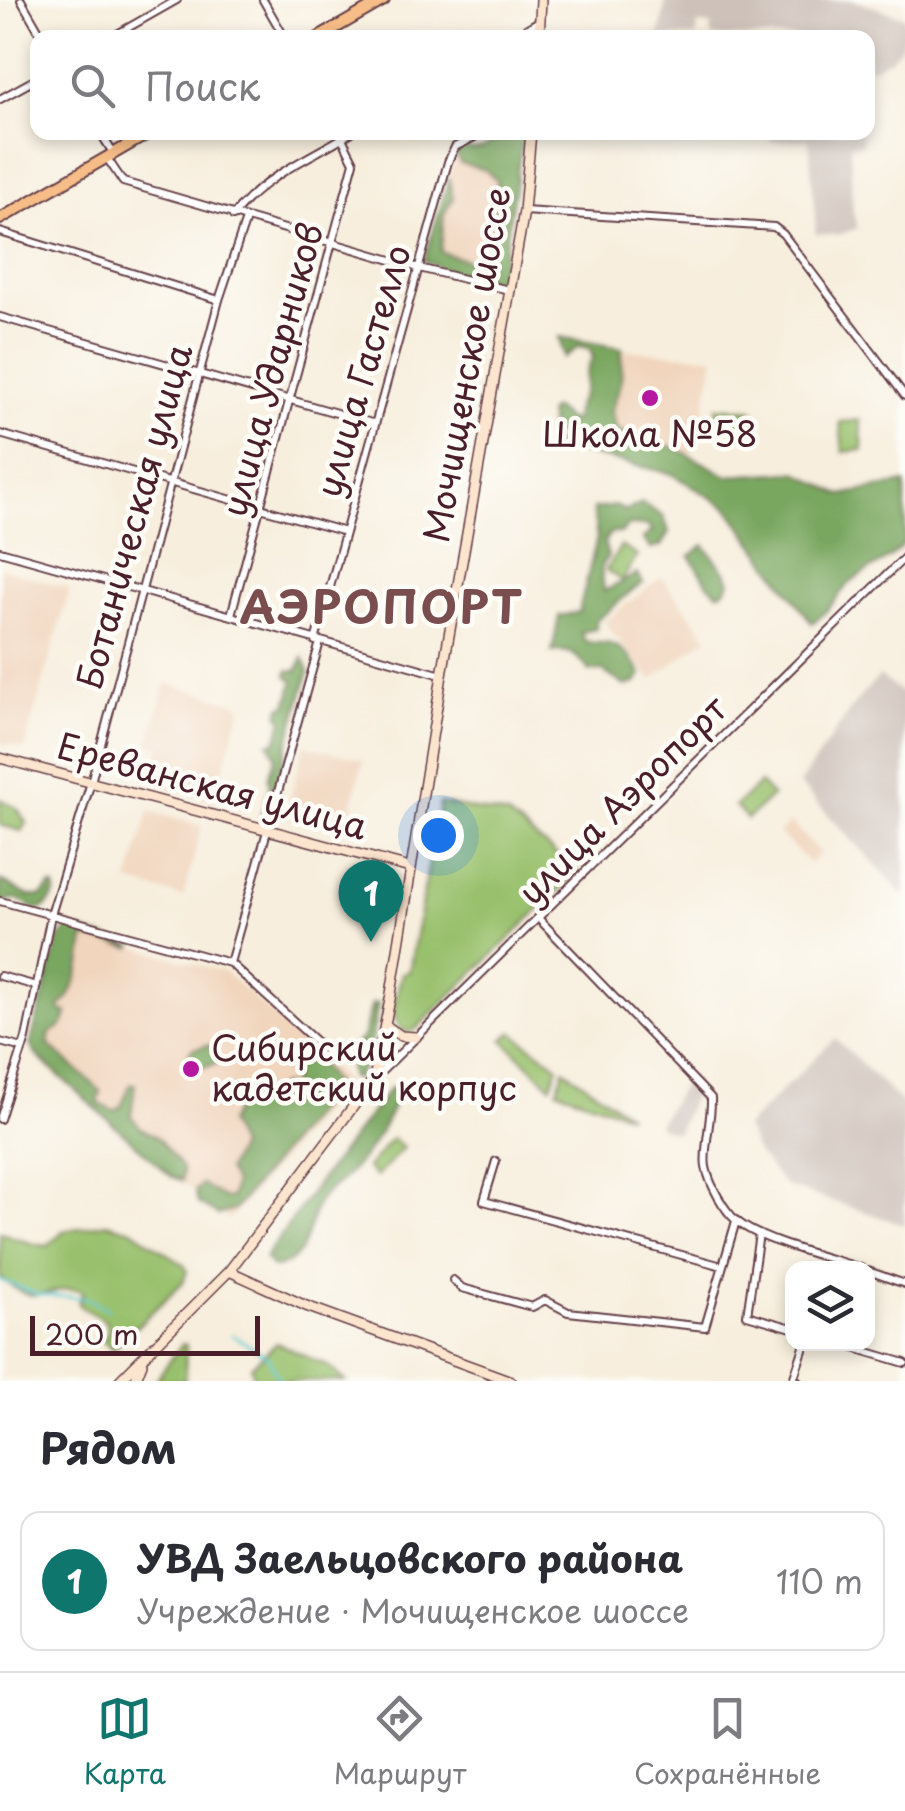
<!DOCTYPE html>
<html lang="ru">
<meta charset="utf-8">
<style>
body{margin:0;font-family:"Playpen Sans",sans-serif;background:#f2f2f3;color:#2b2b33}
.controls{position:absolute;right:30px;bottom:30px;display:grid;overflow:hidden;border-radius:20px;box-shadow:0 5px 15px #0003}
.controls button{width:90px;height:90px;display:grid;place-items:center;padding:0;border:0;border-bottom:2px solid #e1e1e2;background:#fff;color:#2b2b33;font:50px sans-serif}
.scale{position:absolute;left:30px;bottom:25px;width:230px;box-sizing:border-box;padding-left:10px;border:5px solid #4a1f2b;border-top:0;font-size:28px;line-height:35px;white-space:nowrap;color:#4a1f2b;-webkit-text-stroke:8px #fdfcf7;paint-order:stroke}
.you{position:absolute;left:438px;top:835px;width:35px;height:35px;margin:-25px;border:8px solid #fff;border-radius:50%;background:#1a73e8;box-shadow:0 0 0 15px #1a73e833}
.badge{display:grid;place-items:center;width:65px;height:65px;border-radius:50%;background:#0f766e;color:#fff;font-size:32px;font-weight:700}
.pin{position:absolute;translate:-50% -82px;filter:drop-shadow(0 2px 5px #0008)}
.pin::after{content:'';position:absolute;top:52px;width:35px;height:30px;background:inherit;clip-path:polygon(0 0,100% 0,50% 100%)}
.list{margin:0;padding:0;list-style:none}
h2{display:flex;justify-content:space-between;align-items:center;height:130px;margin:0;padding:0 40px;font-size:42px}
h2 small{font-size:32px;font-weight:400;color:#7c7c81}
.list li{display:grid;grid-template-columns:65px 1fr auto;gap:30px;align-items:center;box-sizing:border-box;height:140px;margin:0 20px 20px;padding:0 20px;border:2px solid #e1e1e2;border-radius:20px}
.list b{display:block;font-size:38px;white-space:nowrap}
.list p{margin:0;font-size:32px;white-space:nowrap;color:#7c7c81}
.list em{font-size:32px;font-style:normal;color:#7c7c81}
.icon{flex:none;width:55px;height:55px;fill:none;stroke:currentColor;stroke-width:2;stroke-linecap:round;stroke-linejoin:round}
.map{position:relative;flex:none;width:905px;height:1381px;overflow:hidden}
.search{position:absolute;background:#fff;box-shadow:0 5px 15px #0003;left:30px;right:30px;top:30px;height:110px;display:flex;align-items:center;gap:25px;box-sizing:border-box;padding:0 35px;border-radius:20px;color:#7c7c81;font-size:38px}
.sheet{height:290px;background:#fff}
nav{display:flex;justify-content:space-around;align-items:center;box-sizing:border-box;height:140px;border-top:2px solid #e1e1e2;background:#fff;font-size:28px;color:#7c7c81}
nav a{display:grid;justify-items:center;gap:5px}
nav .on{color:#0f766e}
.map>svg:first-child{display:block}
</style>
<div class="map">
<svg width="905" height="1381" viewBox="0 0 905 1381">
<rect width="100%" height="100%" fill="#fdfcf7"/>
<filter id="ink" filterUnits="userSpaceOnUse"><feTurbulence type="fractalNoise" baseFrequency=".01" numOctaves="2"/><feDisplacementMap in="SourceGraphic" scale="20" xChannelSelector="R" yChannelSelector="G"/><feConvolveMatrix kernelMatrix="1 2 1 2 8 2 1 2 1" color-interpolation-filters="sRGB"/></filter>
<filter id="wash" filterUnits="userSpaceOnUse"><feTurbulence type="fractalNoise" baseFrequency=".0048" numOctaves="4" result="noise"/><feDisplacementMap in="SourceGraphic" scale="40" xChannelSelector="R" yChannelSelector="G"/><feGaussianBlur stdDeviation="2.25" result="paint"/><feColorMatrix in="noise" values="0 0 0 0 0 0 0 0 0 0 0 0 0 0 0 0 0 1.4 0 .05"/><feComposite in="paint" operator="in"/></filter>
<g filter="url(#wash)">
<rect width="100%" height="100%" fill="#f7eedd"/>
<path fill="#f1d5bd" d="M 454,155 L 504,170 L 489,274 L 431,257 Z
M 599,348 L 715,357 L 696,448 L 679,462 L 588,438 Z
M 0,568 L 70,589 L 24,749 L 0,742 Z
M 661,577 L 708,637 L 652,680 L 604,622 Z
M 166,683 L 242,705 L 214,801 L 150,782 L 160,746 L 149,743 Z
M 304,745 L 363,760 L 346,831 L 286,816 Z
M 149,811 L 202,826 L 183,897 L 129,882 Z
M 790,822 L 820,853 L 810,864 L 779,833 Z
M 70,929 L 225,972 L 346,1082 L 229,1219 L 191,1188 L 171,1178 L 36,1056 Z"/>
<path fill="#cec1ba" d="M 666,0 L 853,0 L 905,17 L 905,34 L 902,45 L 890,59 L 868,69 L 868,38 L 711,37 L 711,25 L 698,24 L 696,37 L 662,37 L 659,36 Z
M 770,133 L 862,133 L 862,144 L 850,145 L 853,211 L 858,228 L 838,235 L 816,234 L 809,140 L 771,142 Z
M 880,676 L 901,693 L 905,690 L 905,896 L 799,784 L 857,700 Z
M 835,1038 L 905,1106 L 905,1225 L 785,1186 L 757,1153 L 745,1127 Z
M 685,1080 L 697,1087 L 677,1133 L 657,1126 Z"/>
<path fill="#99c16d" stroke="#72704c" stroke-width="2.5" d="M 717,407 L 753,410 L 752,426 L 717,426 Z
M 860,420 L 863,450 L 843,452 L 840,422 Z
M 621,546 L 637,556 L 622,581 L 606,570 Z
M 760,783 L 772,796 L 747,819 L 735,806 Z
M 0,799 L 18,809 L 26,823 L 22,831 L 0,825 Z
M 440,803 L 508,816 L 578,872 L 415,1030 L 406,1032 C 385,1020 398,992 402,973 L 409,972 Z
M 512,1032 L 558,1066 L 551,1086 L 503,1040 Z
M 564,1069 L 629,1115 L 557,1090 Z
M 392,1138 L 403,1148 L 376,1177 L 367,1168 Z
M 107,1223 L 132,1230 L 184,1265 L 187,1271 L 183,1282 L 113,1349 L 102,1341 L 108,1332 L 105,1321 L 80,1306 L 78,1303 L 83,1292 C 65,1283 49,1297 31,1295 C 19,1294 10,1284 0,1278 L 0,1232 C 14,1238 32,1245 48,1246 L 63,1231 Z
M 277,1343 L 328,1366 L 346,1381 L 255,1381 L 251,1366 Z
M 182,1344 L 186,1345 L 185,1381 L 155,1381 Z"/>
<path fill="#7aa760" stroke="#626346" stroke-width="2.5" d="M 503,133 L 517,133 L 523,136 L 500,280 C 480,285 443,269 424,261 L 449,178 L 453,199 L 444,213 L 441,252 L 478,264 L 489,262 L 497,181 L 486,170 L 460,163 L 456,154 L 463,148 C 482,153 489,145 503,133 Z
M 559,337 L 622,348 L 621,383 L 611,411 L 617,430 L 654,444 L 674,447 L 728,476 L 797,472 L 841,495 L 905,483 L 905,541 C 890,565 863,568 846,587 C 834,601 828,612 812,623 L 728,508 L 672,474 L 545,444 L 558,442 L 581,447 L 581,442 L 570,435 L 552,434 L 548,414 L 552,409 L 557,410 L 567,420 L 575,420 C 574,403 581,403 584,389 C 586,373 585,372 593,357 L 589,349 L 578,347 L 564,358 Z
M 642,503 L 664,517 L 669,532 L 661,546 L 651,549 L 643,539 L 652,531 L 649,526 L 628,525 L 622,533 L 610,533 L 604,542 L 608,556 L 601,566 L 604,591 L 637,574 L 643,583 C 625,593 614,609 596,620 L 596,629 L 581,632 L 584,640 C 595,646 598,641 610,644 C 625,647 634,662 642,675 L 636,683 L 625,686 L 603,671 L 590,671 C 578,657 572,648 552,652 L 559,616 L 579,612 L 597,538 L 593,509 L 615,506 L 626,511 Z
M 704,545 L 727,574 L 730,582 L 724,591 L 718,593 L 708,584 L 690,556 Z
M 303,658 L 309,671 L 268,814 L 261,816 L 270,784 L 268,778 L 276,756 L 269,743 L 276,742 L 283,719 L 279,716 L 281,707 L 287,705 L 294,681 L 287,676 L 288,670 L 297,671 Z
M 0,880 L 29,896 L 42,896 L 51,886 L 55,887 L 55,894 L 45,908 L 37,910 L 16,899 L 0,903 Z
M 70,927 L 133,946 L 132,948 L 84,937 C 84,959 77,992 60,1007 L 62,1012 L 67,1012 C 65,1026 61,1027 50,1033 L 48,1044 L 101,1091 L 98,1103 L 114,1111 L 121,1107 L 130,1085 L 135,1084 L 131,1116 L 140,1127 L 158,1138 L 182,1168 L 182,1180 L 172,1177 L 37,1056 L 30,1045 L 59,938 Z
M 372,1004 L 378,1004 L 368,1059 L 356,1079 L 351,1078 C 348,1059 345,1050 363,1038 Z
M 210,1045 L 218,1054 L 216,1064 L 198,1069 L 185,1061 L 192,1049 Z
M 304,1060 L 321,1065 L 335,1086 L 332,1091 L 234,1210 L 218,1215 L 198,1203 L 195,1191 L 202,1184 L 225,1199 L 231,1198 L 234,1183 L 227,1170 L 239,1146 L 228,1123 L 240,1100 L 248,1093 L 269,1096 L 281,1085 L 291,1086 L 296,1066 Z
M 391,1087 L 398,1094 C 388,1122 369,1153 348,1174 C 340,1183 325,1191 319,1201 C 305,1225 311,1261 273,1268 L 265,1258 L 319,1181 Z"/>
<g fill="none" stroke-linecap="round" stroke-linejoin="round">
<path stroke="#5ec9d6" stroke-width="2.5" d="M 0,1280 L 39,1295 L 87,1298 L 109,1310
M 232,1335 L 267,1356 L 280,1381"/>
</g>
</g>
<g filter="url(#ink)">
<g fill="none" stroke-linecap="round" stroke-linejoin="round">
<defs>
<path id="street" d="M 21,0 L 43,38
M 263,0 L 285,38
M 110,38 L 177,0
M 511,38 L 539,21
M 0,99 L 38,78
M 100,132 L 113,153
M 107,158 L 123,182 L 419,268 L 509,290
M 524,211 L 774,227 L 783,234 L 905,396
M 233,216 C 263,176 310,158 352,132
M 0,232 L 219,300
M 0,317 L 375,424
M 0,434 L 345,532
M 0,551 L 442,675
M 231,615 L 354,162 L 339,132
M 315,641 L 448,162 L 455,147 L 484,132
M 0,901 L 230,963 L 322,1047
M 539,919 L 711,1098 C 712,1118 703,1151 706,1167 C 709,1183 724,1211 737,1221 C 759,1241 830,1258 861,1268
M 230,963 L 320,642
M 0,976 L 37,986
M 0,1042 L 23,1048
M 375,1078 L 905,557
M 0,1119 L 26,1038 L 51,915 L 91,782 L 219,300 L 246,219
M 496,1161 L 484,1201 L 722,1266
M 759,1234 L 747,1315 L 792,1328
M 868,1271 L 905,1284
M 453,1280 L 462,1288 L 532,1307 L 545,1300 L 568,1312 L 705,1327 L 736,1221
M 841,1344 L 905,1363
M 798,1381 L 793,1380 L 805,1344"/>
<path id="secondary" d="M 539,38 L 541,0
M 0,758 L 410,868
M 385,1025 L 401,1036 L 416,1037
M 229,1271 L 306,1306 L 511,1381
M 119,1381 L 229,1271 L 374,1079 L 391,994 L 442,675 L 524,211 L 531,132
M 135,1381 L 142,1363"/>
<path id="primary" d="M 318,38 L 384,0
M 0,219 L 151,132"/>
</defs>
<use href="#street" stroke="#643e46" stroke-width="10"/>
<use href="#secondary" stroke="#643e46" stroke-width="12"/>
<use href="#primary" stroke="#643e46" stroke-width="14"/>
<use href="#street" stroke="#fff" stroke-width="6"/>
<use href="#secondary" stroke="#fce5cf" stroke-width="9"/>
<use href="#primary" stroke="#f7bd88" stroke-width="10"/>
</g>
</g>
<g fill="#b5179e" stroke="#fdfcf7" stroke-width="4">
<circle cx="650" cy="398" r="10"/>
<circle cx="191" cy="1069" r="10"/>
</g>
<g text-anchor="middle" stroke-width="9" stroke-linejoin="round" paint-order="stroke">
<g font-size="35" fill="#4a1f2b" stroke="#fdfcf7">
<text transform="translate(468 365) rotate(-80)" y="12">Мочищенское шоссе</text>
<text transform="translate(273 370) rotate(-75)" y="12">улица Ударников</text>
<text transform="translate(364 371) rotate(-74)" y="12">улица Гастелло</text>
<text transform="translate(135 517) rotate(-75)" y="12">Ботаническая улица</text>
<text transform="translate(212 787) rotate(15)" y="12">Ереванская улица</text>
<text transform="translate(623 801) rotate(-45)" y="12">улица Аэропорт</text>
</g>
<g font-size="35" fill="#4a1f2b" stroke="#fdfcf7">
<text x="650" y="447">Школа №58</text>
<text x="211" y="1061" text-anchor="start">Сибирский<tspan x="211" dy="40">кадетский корпус</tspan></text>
</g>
<g font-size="45" font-weight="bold" letter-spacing="2.5" fill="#7a4d4f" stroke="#fdfcf7">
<text x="382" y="624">АЭРОПОРТ</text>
</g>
</g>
</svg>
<div class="controls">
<button><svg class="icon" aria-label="layers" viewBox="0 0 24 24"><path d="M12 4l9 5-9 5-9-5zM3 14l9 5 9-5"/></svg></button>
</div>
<div class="scale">200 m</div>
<div class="you"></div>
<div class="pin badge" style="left:371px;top:942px">1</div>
<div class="search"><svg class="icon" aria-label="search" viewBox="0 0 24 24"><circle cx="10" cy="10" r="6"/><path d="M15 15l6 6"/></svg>Поиск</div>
</div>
<section class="sheet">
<h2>Рядом<small></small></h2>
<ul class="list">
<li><span class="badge">1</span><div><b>УВД Заельцовского района</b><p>Учреждение · Мочищенское шоссе</p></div><em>110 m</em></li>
</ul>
</section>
<nav>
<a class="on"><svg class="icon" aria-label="map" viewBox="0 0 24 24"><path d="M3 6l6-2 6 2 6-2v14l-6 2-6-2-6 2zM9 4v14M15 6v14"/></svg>Карта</a>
<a><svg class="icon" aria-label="directions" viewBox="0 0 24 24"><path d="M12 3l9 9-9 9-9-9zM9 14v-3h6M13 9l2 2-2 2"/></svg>Маршрут</a>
<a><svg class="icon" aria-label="saved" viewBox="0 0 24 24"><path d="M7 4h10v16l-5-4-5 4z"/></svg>Сохранённые</a>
</nav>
